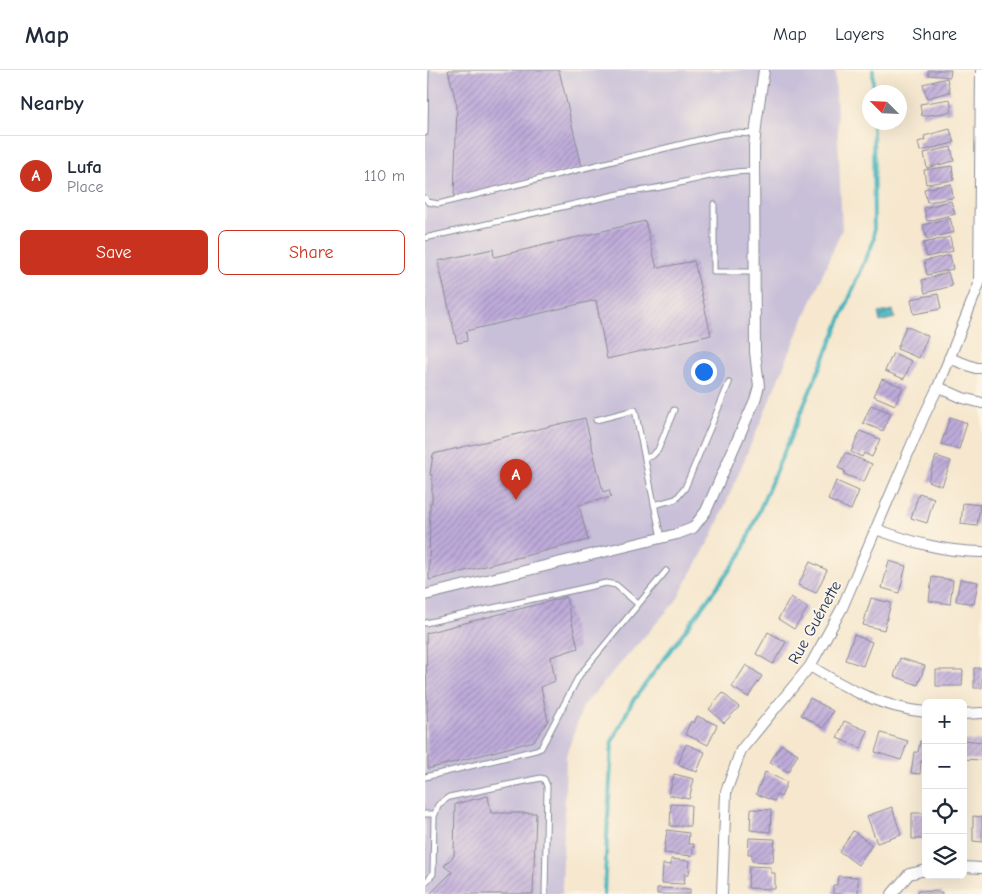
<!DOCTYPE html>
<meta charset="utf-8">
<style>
body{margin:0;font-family:"Comic Neue",sans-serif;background:#f6f6f7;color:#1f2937}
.controls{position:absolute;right:15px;bottom:15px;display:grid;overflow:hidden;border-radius:8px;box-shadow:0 5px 20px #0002}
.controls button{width:45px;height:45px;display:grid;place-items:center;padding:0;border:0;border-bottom:1px solid #e0e1e3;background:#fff;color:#1f2937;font:25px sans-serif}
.compass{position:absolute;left:437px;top:15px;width:45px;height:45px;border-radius:50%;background:#fff;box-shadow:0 5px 20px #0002;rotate:294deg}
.you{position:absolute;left:278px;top:301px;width:18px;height:18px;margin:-12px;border:4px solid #fff;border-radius:50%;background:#1a73e8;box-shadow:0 0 0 8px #1a73e833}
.badge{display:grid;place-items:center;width:32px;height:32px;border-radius:50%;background:#c8321e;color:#fff;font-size:16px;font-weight:700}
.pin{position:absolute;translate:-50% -41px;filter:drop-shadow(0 1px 2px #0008)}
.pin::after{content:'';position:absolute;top:26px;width:18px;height:15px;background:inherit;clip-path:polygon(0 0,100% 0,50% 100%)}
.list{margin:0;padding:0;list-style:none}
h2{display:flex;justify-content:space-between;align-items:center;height:65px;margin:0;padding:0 20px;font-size:21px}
h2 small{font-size:16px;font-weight:400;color:#747a83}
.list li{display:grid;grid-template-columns:32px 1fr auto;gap:15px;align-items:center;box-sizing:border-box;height:80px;padding:0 20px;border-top:1px solid #e0e1e3}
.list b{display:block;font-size:19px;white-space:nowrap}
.list p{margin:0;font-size:16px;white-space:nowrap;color:#747a83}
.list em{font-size:16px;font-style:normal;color:#747a83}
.actions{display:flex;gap:10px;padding:15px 20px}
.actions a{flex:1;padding:11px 0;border:1px solid #c8321e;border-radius:8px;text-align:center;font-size:18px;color:#c8321e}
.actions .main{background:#c8321e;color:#fff}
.icon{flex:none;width:28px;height:28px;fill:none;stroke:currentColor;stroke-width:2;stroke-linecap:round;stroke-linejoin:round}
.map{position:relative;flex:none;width:557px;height:824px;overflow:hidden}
header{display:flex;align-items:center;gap:30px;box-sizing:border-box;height:70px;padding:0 25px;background:#fff;border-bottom:1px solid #e0e1e3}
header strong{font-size:24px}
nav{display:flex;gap:28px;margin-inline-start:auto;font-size:18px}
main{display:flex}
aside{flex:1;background:#fff}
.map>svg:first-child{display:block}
</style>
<header>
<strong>Map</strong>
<nav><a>Map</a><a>Layers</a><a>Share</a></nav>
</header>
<main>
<aside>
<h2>Nearby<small></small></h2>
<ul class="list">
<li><span class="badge">A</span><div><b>Lufa</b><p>Place</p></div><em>110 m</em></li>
</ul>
<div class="actions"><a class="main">Save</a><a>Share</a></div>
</aside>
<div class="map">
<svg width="557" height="824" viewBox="0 0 557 824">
<defs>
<pattern id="water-waves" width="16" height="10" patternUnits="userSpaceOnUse" patternTransform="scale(1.25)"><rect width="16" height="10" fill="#43b2bb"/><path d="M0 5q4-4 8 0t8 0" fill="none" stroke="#37919b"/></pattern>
<pattern id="building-hatch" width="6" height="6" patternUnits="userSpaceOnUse" patternTransform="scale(1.25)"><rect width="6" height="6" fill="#bfabda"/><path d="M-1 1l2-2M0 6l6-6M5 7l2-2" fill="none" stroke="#9a8cb4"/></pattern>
</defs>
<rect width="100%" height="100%" fill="#fcf5e5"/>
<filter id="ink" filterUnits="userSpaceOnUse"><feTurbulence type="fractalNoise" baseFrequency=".02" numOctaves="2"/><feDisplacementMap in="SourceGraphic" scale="10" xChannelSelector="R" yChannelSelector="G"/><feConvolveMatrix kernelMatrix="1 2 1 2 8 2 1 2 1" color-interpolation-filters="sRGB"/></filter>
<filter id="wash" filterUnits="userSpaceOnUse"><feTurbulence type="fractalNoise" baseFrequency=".0096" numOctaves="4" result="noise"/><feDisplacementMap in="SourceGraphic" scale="20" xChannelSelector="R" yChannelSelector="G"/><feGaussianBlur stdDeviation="1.12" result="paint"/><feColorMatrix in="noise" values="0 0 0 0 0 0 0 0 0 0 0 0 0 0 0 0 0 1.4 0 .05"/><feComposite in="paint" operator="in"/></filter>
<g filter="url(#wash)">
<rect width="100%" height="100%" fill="#f6e7ce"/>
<path fill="#c8bfd8" d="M 0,0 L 410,0 L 417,159 L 287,466 L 251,531 L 158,636 L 141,686 L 137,824 L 0,824 Z"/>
<path fill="url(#water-waves)" stroke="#2f708c" d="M 468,240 L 470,248 L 455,252 L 453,243 Z"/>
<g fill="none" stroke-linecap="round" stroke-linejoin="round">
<path stroke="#43b2bb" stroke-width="4" d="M 448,0 L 448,22
M 179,824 L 187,672 L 207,632 L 315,486 L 449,170 L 448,52"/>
</g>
<g id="blocks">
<path fill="url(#building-hatch)" d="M 23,0 L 134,0 L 157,97 L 29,127 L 32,36 Z
M 503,0 L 526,0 L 525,7 L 503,5 Z
M 522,8 L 525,22 L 502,28 L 498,14 Z
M 525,29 L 527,42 L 497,46 L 495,34 Z
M 525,59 L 529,73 L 495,81 L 493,72 L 500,70 L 499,66 Z
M 526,77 L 529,91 L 502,98 L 499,83 Z
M 527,96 L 529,110 L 501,114 L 499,100 Z
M 526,114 L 528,128 L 502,132 L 499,119 Z
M 526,131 L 530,144 L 502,151 L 499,138 Z
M 525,148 L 529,162 L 502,169 L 498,155 Z
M 220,151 L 232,198 L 269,191 L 286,265 L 182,289 L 171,230 L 41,261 L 42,271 L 32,273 L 13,191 L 68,179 L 69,187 Z
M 525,167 L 528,181 L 502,187 L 498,173 Z
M 525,185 L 528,199 L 502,205 L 499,191 Z
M 523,202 L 527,216 L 500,223 L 497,210 Z
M 513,224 L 516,239 L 489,244 L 486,229 Z
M 481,256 L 503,266 L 494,288 L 472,279 Z
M 468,283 L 487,291 L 479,309 L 460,301 Z
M 457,309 L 478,317 L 470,335 L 449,326 Z
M 446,335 L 466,343 L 458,361 L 438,353 Z
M 525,347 L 542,353 L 534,379 L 516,374 Z
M 160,348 L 178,422 L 184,420 L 186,427 L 154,435 L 163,470 L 4,510 L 5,433 L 7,433 L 7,405 L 5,405 L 8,384 Z
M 435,361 L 455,369 L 447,387 L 439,383 L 437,387 L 426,382 Z
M 420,383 L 447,394 L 439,412 L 419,404 L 420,401 L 413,398 Z
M 511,386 L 526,391 L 517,416 L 503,411 Z
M 411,411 L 434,421 L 426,440 L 403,430 Z
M 494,423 L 509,428 L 502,453 L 486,448 Z
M 538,433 L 555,435 L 552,456 L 536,454 Z
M 464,491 L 481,496 L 474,523 L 457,518 Z
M 385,492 L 402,500 L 391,523 L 373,515 Z
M 507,507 L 528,510 L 525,534 L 504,531 Z
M 535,509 L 553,512 L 549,534 L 531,531 Z
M 141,527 L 153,578 L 126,587 L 130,611 L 116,617 L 123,651 L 109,671 L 3,699 L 1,563 Z
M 366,527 L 383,538 L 369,559 L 353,549 Z
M 446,528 L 466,533 L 459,560 L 438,555 Z
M 343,562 L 361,572 L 348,594 L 331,584 Z
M 429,565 L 447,572 L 438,596 L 420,590 Z
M 475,588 L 500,596 L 493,615 L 469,606 Z
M 321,595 L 337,606 L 323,627 L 307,617 Z
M 549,598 L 557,598 L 557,618 L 549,618 Z
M 511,600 L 538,600 L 537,616 L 511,616 Z
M 298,623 L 314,637 L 299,653 L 284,639 Z
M 385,628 L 408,641 L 398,658 L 376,645 Z
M 272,646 L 292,655 L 283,675 L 260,664 L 266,651 L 269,653 Z
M 419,651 L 443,661 L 436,678 L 412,668 Z
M 456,663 L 483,671 L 476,690 L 450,682 Z
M 538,670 L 557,672 L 557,690 L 538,689 Z
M 495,671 L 501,672 L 501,691 L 496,691 L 495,704 L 486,703 L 489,682 L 493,682 Z
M 261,674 L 280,682 L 272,702 L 253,694 Z
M 356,674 L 373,684 L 363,702 L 345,692 Z
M 340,702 L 362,712 L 356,727 L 352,725 L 349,731 L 331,724 Z
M 249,704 L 269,709 L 264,729 L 244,725 Z
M 63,726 L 66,743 L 111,743 L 108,824 L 5,824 L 27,802 L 19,796 L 29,786 L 30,734 Z
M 246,734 L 266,735 L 265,756 L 245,756 Z
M 467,737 L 476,765 L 452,773 L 442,746 Z
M 326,739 L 346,740 L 345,762 L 325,760 Z
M 487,743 L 501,743 L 501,769 L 487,769 Z
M 548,746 L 557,747 L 557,772 L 548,771 Z
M 242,760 L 264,763 L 263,774 L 269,774 L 267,786 L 239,783 Z
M 428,761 L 447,775 L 433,795 L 414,781 Z
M 324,768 L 350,769 L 348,792 L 327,791 L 327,784 L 323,784 Z
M 246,789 L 265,791 L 264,804 L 260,804 L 259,814 L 237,813 L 238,794 L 246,795 Z
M 324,796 L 346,797 L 346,803 L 350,803 L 350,819 L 323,818 Z
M 413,806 L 433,807 L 433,824 L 408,824 L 408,815 L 412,815 Z
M 232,818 L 265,819 L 265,824 L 232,824 Z
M 493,821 L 517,822 L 517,824 L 492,824 Z"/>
</g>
</g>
<g filter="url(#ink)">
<use href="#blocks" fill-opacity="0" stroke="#888b96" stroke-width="1"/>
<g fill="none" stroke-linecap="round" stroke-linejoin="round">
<defs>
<path id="service" d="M 0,63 L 1,0
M 0,128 L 3,132 L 13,134 L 294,65 L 309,63 L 330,64
M 289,134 L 289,202 L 329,202
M 0,168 L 203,122 C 246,119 286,101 329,101
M 171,350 L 210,340 L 236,468
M 220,388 L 227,386 L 233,380 L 249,340
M 229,435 L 251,429 L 260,418 L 304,313
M 0,553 L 181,513 L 191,515 L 213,534
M 0,707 L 111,680 L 116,678 L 154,606 L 241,501
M 0,744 L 9,744
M 0,813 L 8,804 L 9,747 L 13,735 L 24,727 L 116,708 L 119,709 L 122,716 L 120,824"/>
<path id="minor" d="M 524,288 L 551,298 L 557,298
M 513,317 L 538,328 L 557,333
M 451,459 C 486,472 520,482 557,482
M 0,525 L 252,464 L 268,458 L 281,441 L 330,330 L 334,316 L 330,282 L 329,77 L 332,48 L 339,0
M 385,596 C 421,618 457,638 501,642
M 538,644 L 557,643
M 538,797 L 557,798
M 297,824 L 301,722 L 316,680 L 385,596 L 417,538 L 499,346 L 513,317 L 554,214 L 556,0
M 467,824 L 484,804 L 501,800"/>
</defs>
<use href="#service" stroke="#888b96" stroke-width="7"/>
<use href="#minor" stroke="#888b96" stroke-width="12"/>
<use href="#service" stroke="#fff" stroke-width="5"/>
<use href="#minor" stroke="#fff" stroke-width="10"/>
</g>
</g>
<g text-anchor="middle" stroke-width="4" stroke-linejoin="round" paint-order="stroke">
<g font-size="16" fill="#1b2f5e" stroke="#fcf5e5">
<text transform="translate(389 552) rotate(-61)" y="6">Rue Guénette</text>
</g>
</g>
</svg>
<div class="controls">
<button>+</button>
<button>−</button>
<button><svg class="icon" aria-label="locate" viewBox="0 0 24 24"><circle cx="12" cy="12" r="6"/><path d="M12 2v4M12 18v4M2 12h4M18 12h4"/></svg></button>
<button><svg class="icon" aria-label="layers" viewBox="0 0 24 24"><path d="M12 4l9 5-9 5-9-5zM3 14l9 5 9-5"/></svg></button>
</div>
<svg class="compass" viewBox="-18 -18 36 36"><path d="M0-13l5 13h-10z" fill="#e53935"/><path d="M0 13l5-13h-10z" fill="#747a83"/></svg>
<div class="you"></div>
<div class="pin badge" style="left:91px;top:430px">A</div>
</div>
</main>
